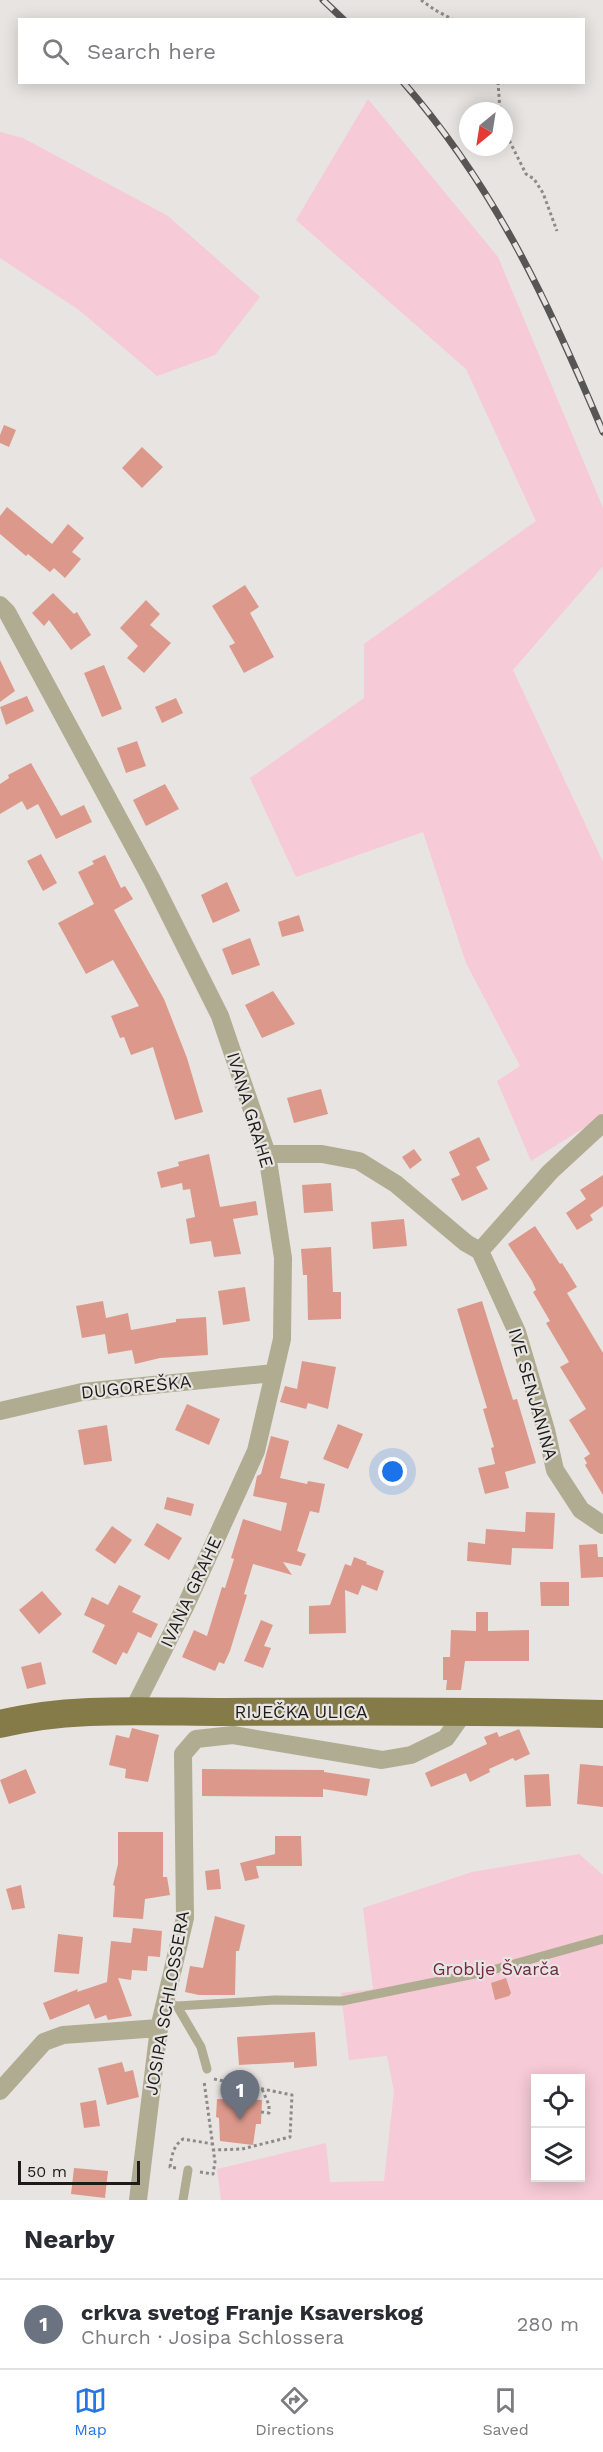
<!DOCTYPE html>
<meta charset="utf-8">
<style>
body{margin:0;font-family:"Work Sans",sans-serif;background:#f2f2f3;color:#2b2b33}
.controls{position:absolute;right:18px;bottom:18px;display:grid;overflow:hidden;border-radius:0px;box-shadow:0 3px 15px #0003}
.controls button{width:54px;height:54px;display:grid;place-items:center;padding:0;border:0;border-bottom:2px solid #e1e1e2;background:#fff;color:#2b2b33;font:30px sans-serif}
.compass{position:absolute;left:459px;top:102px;width:54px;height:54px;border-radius:50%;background:#fff;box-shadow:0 3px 15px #0003;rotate:210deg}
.scale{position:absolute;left:18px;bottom:15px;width:122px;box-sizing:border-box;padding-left:6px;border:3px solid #1d1c1b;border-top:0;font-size:16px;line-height:21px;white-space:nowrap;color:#1d1c1b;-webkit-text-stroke:4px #e8e4e1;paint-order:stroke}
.you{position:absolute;left:393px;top:1472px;width:21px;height:21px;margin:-15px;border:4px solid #fff;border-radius:50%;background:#1a73e8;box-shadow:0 0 0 9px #1a73e833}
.badge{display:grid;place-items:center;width:39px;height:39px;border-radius:50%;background:#2876e2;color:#fff;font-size:20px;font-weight:700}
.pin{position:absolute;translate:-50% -50px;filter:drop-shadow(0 2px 3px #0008)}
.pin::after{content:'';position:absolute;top:32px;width:21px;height:18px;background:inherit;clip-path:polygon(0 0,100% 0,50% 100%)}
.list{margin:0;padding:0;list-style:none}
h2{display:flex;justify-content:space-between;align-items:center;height:78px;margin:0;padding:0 24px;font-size:26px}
h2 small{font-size:20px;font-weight:400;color:#7c7c81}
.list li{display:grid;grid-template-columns:39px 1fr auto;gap:18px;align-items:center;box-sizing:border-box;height:90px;padding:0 24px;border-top:2px solid #e1e1e2}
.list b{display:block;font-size:22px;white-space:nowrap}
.list p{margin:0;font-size:20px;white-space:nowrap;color:#7c7c81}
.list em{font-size:20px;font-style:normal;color:#7c7c81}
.icon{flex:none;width:33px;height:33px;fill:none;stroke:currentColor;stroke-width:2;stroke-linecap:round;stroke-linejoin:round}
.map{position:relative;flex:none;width:603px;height:2200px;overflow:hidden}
.search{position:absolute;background:#fff;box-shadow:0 3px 15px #0003;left:18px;right:18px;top:18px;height:66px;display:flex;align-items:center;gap:15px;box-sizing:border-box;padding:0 21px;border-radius:0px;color:#7c7c81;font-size:22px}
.sheet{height:168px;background:#fff}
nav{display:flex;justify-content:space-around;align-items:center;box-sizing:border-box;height:84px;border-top:2px solid #e1e1e2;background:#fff;font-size:16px;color:#7c7c81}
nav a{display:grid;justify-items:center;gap:3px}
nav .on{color:#2876e2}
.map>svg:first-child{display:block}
</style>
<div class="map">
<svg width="603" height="2200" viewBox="0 0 603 2200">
<rect width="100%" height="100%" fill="#e8e4e1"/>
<path fill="#f6cad7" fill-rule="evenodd" d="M 368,99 L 498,257 L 603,508 L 603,566 L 513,670 L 603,862 L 603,1116 L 531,1161 L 497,1081 L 520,1066 L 466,963 L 423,832 L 296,877 L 250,778 L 364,698 L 364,644 L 536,521 L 466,369 L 296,220 Z
M 0,132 L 23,138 L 168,216 L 260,297 L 215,355 L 157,376 L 79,310 L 0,258 Z
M 579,1854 L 603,1875 L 603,2200 L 221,2200 L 217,2169 L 326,2143 L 330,2182 L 384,2181 L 394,2091 L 387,2056 L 349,2060 L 342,2001 L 341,1993 L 373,1989 L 363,1908 L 472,1872 ZM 536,2078 L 580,2078 L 580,2178 L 536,2178 Z"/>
<path fill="#dc998b" d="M 4,425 L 16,430 L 9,447 L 0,443 L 0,435 Z
M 142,447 L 163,467 L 142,488 L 122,468 Z
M 7,507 L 52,544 L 68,524 L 84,538 L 72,552 L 81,559 L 65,578 L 54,568 L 50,572 L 28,554 L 26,556 L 0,534 L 0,516 Z
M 245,585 L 259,607 L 250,613 L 274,657 L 244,673 L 229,646 L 235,643 L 212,606 Z
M 53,593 L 74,614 L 77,612 L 91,635 L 71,650 L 49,620 L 44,626 L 32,613 Z
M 146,600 L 160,614 L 150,625 L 171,643 L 144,673 L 127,658 L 138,646 L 120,628 Z
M 0,660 L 15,691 L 0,702 Z
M 104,665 L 122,709 L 102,717 L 84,673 Z
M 27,696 L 34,711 L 6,725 L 0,707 Z
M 176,698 L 183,713 L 162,723 L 155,707 Z
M 137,741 L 146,766 L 126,773 L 117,748 Z
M 31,763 L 61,816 L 84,805 L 92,822 L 56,839 L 38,804 L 27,810 L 22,801 L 0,814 L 0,784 L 9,778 L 8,775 Z
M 165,784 L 179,809 L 146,826 L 133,800 Z
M 41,854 L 57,883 L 43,891 L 27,861 Z
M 105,855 L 121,888 L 125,886 L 133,899 L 114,910 L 164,999 L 187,1058 L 203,1112 L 175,1120 L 153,1047 L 131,1055 L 124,1037 L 120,1038 L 111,1016 L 139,1006 L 113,960 L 86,974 L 58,923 L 94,904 L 78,872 L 94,864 L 92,861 Z
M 227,882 L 240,911 L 213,923 L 201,895 Z
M 299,915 L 304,931 L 282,937 L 278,922 Z
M 250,938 L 260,965 L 232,975 L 222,949 Z
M 273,991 L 295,1024 L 262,1038 L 245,1005 Z
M 321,1089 L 328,1114 L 294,1123 L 287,1098 Z
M 479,1137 L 490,1160 L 476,1167 L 488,1189 L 462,1201 L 451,1179 L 460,1175 L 449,1152 Z
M 414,1149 L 422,1160 L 410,1169 L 402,1157 Z
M 209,1154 L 220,1207 L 256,1201 L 258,1215 L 233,1219 L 241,1254 L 214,1257 L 211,1241 L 190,1244 L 186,1219 L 195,1217 L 190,1189 L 183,1190 L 182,1183 L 161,1188 L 157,1172 L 179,1166 L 178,1162 Z
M 603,1175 L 603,1206 L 590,1215 L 593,1220 L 577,1230 L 566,1213 L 586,1199 L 580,1190 Z
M 331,1183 L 333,1211 L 304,1213 L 302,1185 Z
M 404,1219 L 407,1246 L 373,1249 L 371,1222 Z
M 535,1226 L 560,1264 L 562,1263 L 577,1287 L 567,1293 L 603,1353 L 603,1495 L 585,1465 L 587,1463 L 584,1458 L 590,1454 L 569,1420 L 586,1409 L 560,1367 L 569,1362 L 546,1323 L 550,1321 L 533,1292 L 536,1290 L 532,1281 L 508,1244 Z
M 331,1247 L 333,1292 L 341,1292 L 341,1319 L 308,1320 L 307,1275 L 303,1275 L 301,1249 Z
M 245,1287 L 250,1321 L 223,1325 L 218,1291 Z
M 103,1301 L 106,1318 L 128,1313 L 131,1330 L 176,1322 L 176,1319 L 206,1317 L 208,1355 L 160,1358 L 135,1364 L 132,1350 L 108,1354 L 105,1334 L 82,1338 L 76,1306 Z
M 482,1301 L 513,1400 L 517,1399 L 536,1463 L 505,1472 L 509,1488 L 485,1494 L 478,1468 L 495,1464 L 491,1448 L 494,1447 L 483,1409 L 487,1408 L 457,1309 Z
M 302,1361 L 336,1367 L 328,1409 L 308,1403 L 306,1409 L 280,1402 L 285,1386 L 297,1389 Z
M 187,1404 L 220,1419 L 209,1445 L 175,1430 Z
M 338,1424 L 363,1434 L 348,1469 L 323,1459 Z
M 107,1425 L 112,1461 L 84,1465 L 78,1430 Z
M 271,1436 L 289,1441 L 280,1478 L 307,1484 L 308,1481 L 325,1484 L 319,1513 L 310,1511 L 297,1551 L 306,1554 L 301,1566 L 283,1562 L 292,1575 L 253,1564 L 244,1594 L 247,1595 L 230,1651 L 224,1664 L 219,1662 L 215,1671 L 182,1657 L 194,1630 L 207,1636 L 222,1587 L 225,1588 L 234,1559 L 231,1558 L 243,1519 L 281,1531 L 287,1503 L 253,1496 L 257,1476 L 261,1474 Z
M 167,1497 L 194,1504 L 191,1516 L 164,1509 Z
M 526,1512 L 555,1513 L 553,1549 L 512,1548 L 511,1565 L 467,1561 L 468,1542 L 485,1544 L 486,1529 L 525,1532 Z
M 157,1523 L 182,1538 L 169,1560 L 144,1545 Z
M 112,1526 L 132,1540 L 115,1564 L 95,1550 Z
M 597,1544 L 598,1557 L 603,1557 L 603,1577 L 581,1578 L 579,1545 Z
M 354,1557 L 367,1562 L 366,1564 L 384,1571 L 377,1591 L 362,1585 L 358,1595 L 345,1590 L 346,1633 L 309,1634 L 309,1606 L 330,1605 L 345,1564 L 351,1566 Z
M 540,1582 L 569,1582 L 569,1606 L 541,1606 Z
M 119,1585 L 141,1596 L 132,1612 L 158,1624 L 151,1638 L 138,1632 L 127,1654 L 123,1652 L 116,1665 L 92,1652 L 105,1625 L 84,1615 L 92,1597 L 108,1605 Z
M 42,1591 L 62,1614 L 39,1634 L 19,1610 Z
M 476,1612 L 488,1612 L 488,1631 L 529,1630 L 529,1661 L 465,1661 L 461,1690 L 446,1690 L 447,1680 L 443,1680 L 443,1657 L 450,1657 L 451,1630 L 476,1631 Z
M 261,1620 L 273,1625 L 264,1646 L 271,1648 L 263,1668 L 244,1661 Z
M 41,1662 L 46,1684 L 27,1689 L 21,1667 Z
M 132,1728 L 159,1735 L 148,1782 L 125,1778 L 126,1769 L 109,1765 L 116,1735 L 129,1738 Z
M 519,1729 L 530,1754 L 515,1761 L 513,1758 L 489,1769 L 490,1772 L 470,1782 L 466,1773 L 431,1787 L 425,1773 L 487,1744 L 484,1737 L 497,1732 L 499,1737 Z
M 580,1764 L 603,1766 L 603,1807 L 577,1804 Z
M 26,1769 L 36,1793 L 9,1804 L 0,1780 Z
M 202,1769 L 324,1770 L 324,1772 L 370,1779 L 367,1796 L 323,1789 L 323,1797 L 202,1796 Z
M 549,1774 L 551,1806 L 526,1807 L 524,1775 Z
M 118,1832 L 163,1832 L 163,1877 L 167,1877 L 170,1895 L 145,1899 L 143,1919 L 113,1917 L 115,1886 L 113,1885 L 118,1864 Z
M 275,1836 L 301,1836 L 302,1866 L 256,1866 L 259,1878 L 245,1881 L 240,1863 L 275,1854 Z
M 219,1869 L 221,1889 L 207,1890 L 205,1871 Z
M 21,1885 L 25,1908 L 12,1910 L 6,1889 Z
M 215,1916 L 245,1925 L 239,1951 L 236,1951 L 235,1995 L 199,1995 L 185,1992 L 190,1966 L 203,1968 Z
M 133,1928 L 162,1931 L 160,1957 L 148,1956 L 147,1971 L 132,1970 L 131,1980 L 118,1978 L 132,2016 L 108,2020 L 106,2015 L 95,2019 L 89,2004 L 50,2020 L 43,2003 L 78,1989 L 77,1992 L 107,1982 L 111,1941 L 131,1943 Z
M 58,1934 L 83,1937 L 79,1974 L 54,1972 Z
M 506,1978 L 511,1993 L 509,1996 L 495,2000 L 491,1983 Z
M 315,2032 L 317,2066 L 294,2068 L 294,2062 L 239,2065 L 237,2037 Z
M 122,2062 L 125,2072 L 133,2070 L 139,2097 L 107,2105 L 98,2068 Z
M 217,2099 L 262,2100 L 261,2124 L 256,2124 L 253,2145 L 220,2141 L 219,2118 L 216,2117 Z
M 96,2100 L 100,2126 L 84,2128 L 80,2103 Z
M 74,2168 L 108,2171 L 105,2198 L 71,2194 Z"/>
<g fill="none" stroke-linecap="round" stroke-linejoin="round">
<path stroke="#8d8b89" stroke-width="3" stroke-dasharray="3 3" stroke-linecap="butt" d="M 421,0 L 435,10 L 454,20
M 498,82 L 500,111
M 504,130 L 526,174 L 534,179 L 543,193 L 557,231
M 214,2079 L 292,2095 L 290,2137 L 242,2149 L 214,2150
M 261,2112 L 269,2113 L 269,2105 L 262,2089
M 176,2168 L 170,2167 C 172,2155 173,2146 183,2139 L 213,2144
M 200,2172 L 213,2174 L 215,2162 L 204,2081"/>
<path stroke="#b0ac91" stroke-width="9" d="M 165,2002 L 177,2006 L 275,2000 L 342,2001 L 489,1971 L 603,1939
M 177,2006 L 201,2047 L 207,2069
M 183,2200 L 188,2170"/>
<path stroke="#b0ac91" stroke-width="18" d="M 0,605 L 7,612 L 152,880 L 220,1016 L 267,1154 L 283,1258 L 282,1339 L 256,1451 L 185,1607 L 132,1712
M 267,1154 L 322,1154 L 359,1161 L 396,1184 L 466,1243 L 480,1251 L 517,1332 L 546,1430 L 555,1470 L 581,1510 L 603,1525
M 480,1251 L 550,1172 L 603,1123
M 0,1411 L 82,1392 L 274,1373
M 0,2091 L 44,2042 L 63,2035 L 159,2028
M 138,2200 L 159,2028 L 185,1918 L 183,1754 L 196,1739 L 233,1735 L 382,1760 L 411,1755 L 446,1738 L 465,1711"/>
<path stroke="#847b49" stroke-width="28" d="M 0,1724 C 71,1706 153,1712 226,1712 C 352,1711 477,1711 603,1714"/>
<defs>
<path id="rail" d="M 323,0 L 344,20
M 403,82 C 495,187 549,304 603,432"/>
</defs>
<use href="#rail" stroke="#585655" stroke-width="7"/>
<use href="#rail" stroke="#e8e4e1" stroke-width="4.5" stroke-dasharray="14" stroke-linecap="butt"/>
</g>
<g text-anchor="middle" stroke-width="4.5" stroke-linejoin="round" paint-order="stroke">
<g font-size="18" fill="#1d1c1b" stroke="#e8e4e1">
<text transform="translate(250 1110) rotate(73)" y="6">IVANA GRAHE</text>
<text transform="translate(136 1387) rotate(-6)" y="6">DUGOREŠKA</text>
<text transform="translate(533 1394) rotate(74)" y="6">IVE SENJANINA</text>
<text transform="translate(191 1592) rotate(-65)" y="6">IVANA GRAHE</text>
<text x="301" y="1718">RIJEČKA ULICA</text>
<text transform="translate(167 2003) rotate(-80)" y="6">JOSIPA SCHLOSSERA</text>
</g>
<g font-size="18" fill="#752746" stroke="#e8e4e1">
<text x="496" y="1975">Groblje Švarča</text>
</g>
</g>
</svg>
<div class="controls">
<button><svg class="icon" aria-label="locate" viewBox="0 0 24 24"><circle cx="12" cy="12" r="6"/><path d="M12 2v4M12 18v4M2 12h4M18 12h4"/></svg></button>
<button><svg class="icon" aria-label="layers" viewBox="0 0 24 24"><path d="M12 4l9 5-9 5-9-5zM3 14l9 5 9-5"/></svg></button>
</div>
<svg class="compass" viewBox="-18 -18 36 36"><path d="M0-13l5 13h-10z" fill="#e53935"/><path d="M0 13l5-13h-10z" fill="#7c7c81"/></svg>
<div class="scale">50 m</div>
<div class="you"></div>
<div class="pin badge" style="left:240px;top:2120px;background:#6b7280">1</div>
<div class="search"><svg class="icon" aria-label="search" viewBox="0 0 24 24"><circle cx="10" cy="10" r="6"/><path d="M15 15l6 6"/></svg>Search here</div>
</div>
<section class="sheet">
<h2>Nearby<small></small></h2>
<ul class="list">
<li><span class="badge" style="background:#6b7280">1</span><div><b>crkva svetog Franje Ksaverskog</b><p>Church · Josipa Schlossera</p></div><em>280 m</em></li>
</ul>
</section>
<nav>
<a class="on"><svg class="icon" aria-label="map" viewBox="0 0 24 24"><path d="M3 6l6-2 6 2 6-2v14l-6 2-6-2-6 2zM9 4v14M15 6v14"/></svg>Map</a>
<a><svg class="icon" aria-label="directions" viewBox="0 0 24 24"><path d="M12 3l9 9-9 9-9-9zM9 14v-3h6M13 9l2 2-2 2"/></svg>Directions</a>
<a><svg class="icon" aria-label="saved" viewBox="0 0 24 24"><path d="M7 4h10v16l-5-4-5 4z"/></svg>Saved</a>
</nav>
